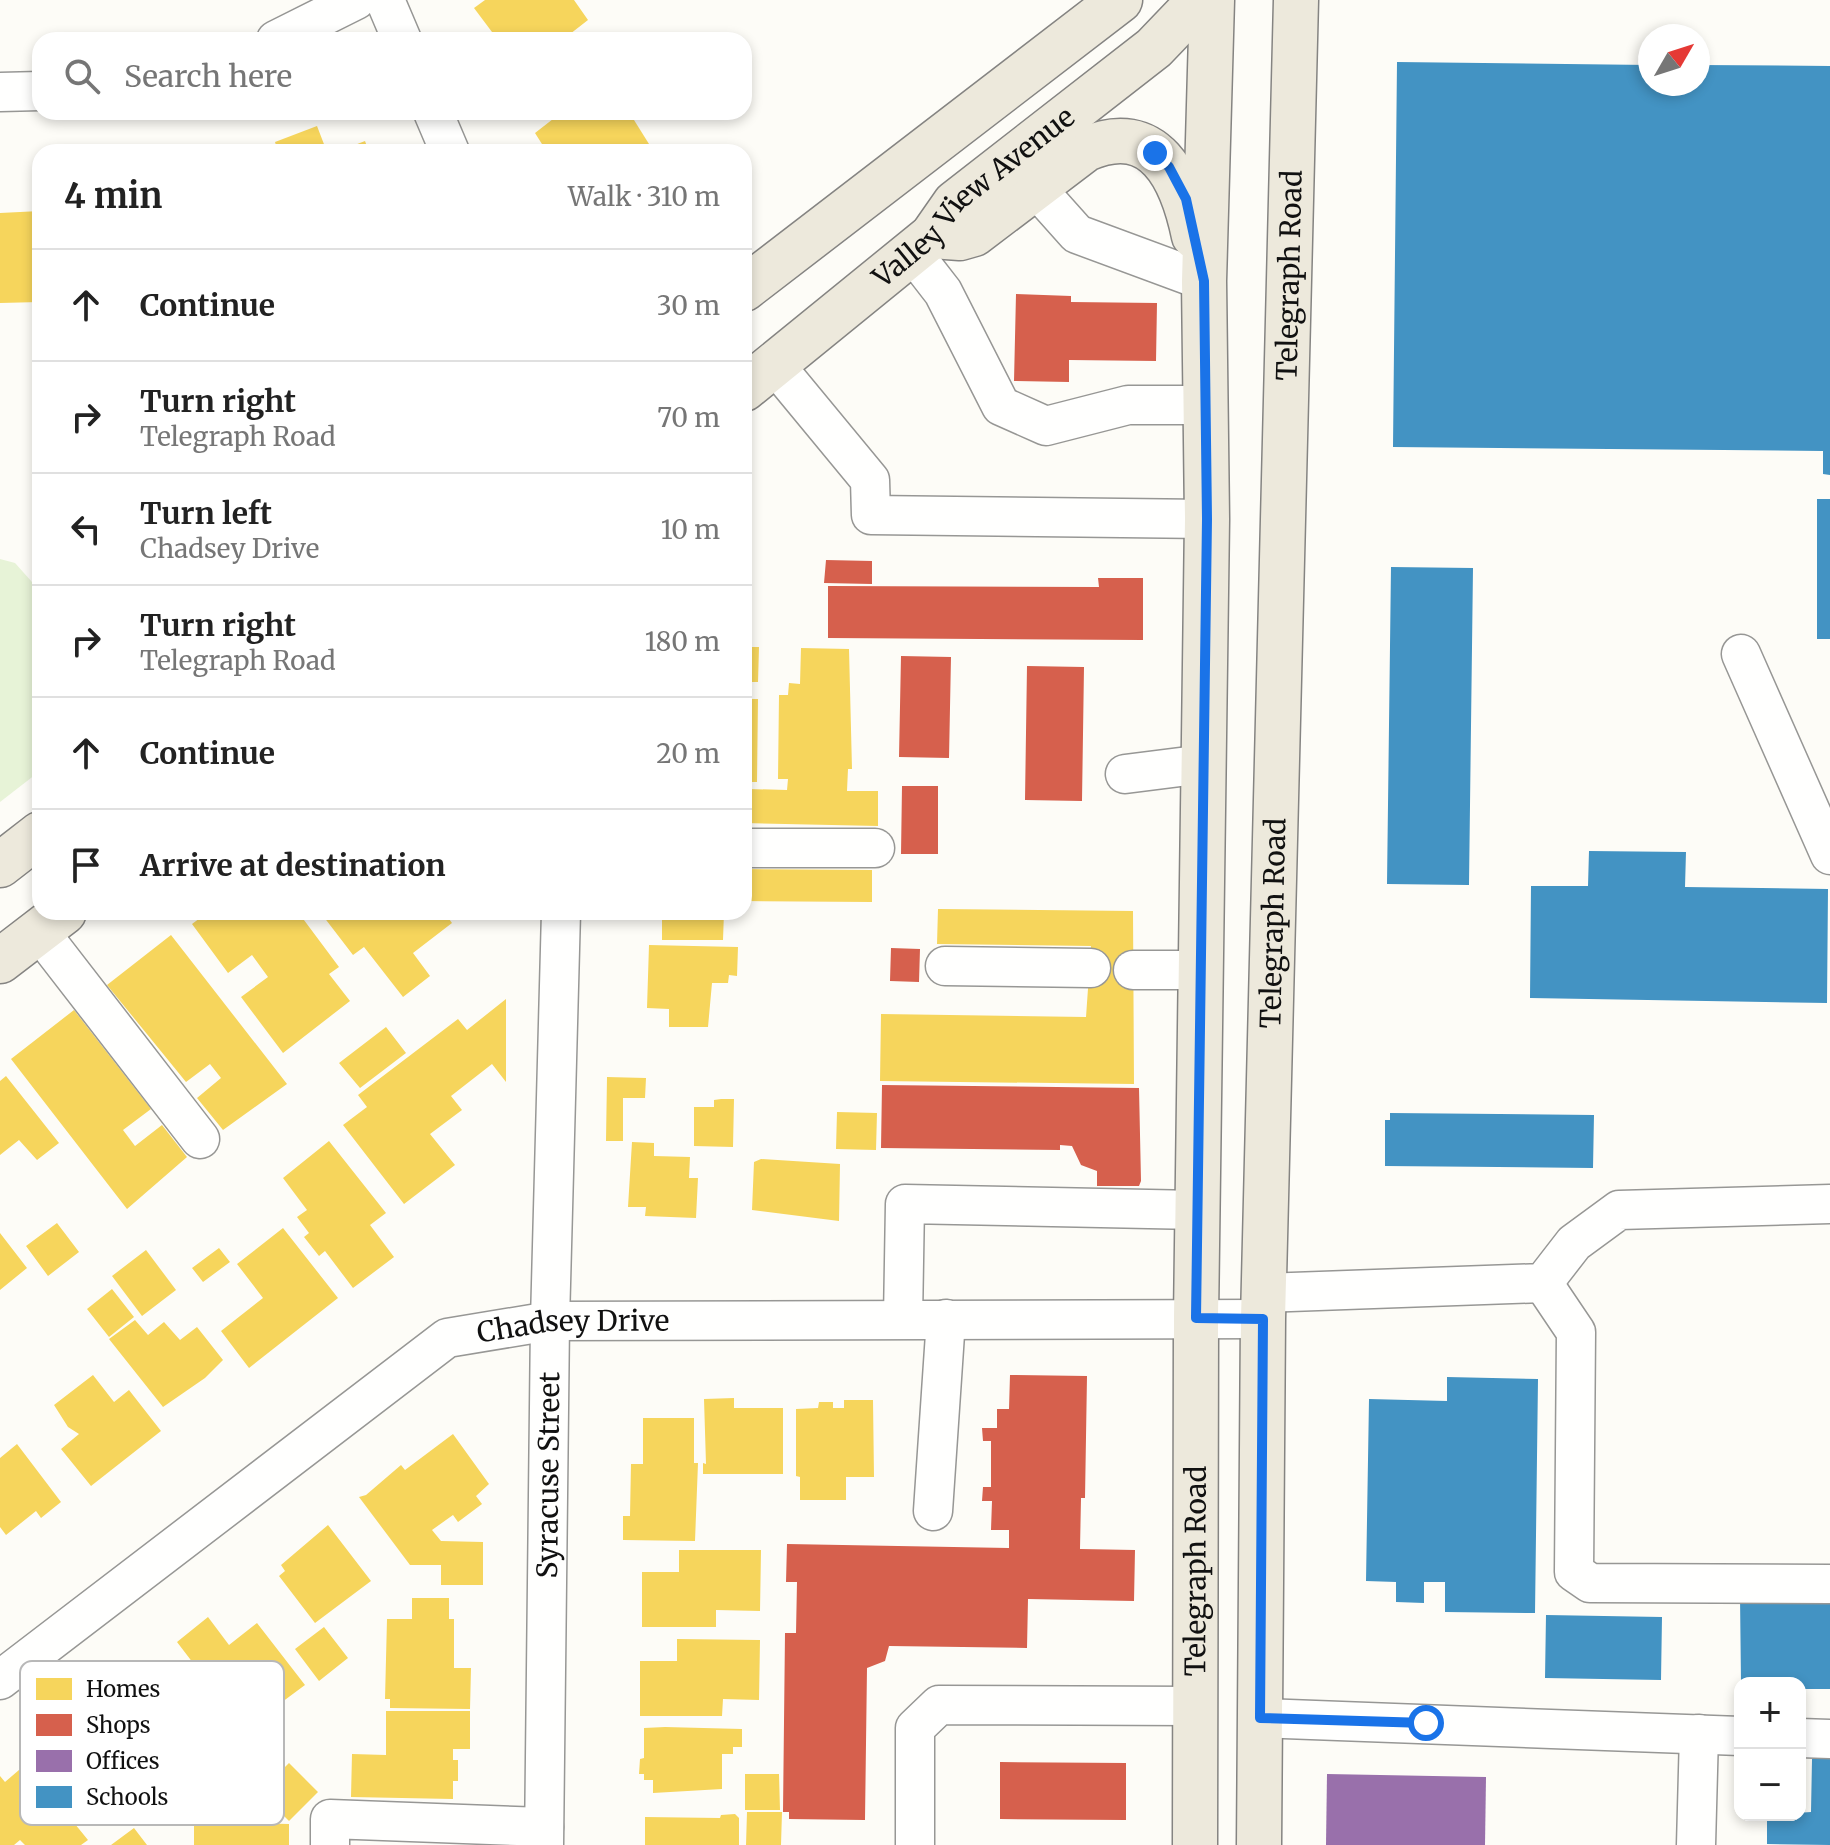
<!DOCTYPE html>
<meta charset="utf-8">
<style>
body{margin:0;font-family:Merriweather,serif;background:#f6f6f6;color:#222}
.controls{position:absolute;right:24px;bottom:24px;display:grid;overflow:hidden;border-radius:16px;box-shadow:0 4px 12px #0003}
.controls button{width:72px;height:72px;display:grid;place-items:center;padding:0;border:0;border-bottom:2px solid #e0e0e0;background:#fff;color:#222;font:40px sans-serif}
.compass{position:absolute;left:1638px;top:24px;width:72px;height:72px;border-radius:50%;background:#fff;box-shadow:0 4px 12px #0003;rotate:51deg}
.stop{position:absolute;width:24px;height:24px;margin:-18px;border:6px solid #1a73e8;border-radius:50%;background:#fff}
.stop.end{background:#1a73e8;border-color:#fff;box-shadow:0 2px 8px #0008}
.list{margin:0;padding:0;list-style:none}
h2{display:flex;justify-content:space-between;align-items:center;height:104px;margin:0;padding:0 32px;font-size:34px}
h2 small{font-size:26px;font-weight:400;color:#767676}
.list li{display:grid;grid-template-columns:52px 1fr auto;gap:24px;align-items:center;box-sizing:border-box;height:112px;padding:0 32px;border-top:2px solid #e0e0e0}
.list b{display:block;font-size:30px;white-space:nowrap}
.list p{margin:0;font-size:26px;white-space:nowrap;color:#767676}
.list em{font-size:26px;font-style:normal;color:#767676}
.icon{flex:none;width:44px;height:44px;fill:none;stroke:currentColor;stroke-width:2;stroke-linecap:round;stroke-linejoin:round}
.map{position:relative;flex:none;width:1830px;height:1845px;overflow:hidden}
.search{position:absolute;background:#fff;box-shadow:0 4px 12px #0003;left:32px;top:32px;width:720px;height:88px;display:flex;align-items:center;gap:20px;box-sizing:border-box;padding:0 28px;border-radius:24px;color:#767676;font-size:30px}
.panel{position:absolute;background:#fff;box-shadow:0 4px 12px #0003;left:32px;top:144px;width:720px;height:776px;border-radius:24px}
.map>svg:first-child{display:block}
</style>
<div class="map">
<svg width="1830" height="1845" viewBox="0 0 1830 1845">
<rect width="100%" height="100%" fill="#fdfcf7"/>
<path fill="#e7f3d7" d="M 0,559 L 15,563 L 40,591 L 40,771 L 0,802 Z"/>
<path fill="#f6d55c" d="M 485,0 L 574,0 L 588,20 L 570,34 L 575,40 L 498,40 L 474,8 Z
M 562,112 L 629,112 L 654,152 L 547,152 L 535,133 Z
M 317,126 L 327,152 L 278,152 L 275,142 Z
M 365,141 L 369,152 L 337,152 Z
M 40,211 L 40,302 L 0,303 L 0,213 Z
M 744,647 L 759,647 L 758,682 L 750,682 L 750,699 L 758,699 L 757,782 L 749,782 L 749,789 L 787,790 L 788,779 L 778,779 L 779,695 L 788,695 L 789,683 L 800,684 L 801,648 L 849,649 L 852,769 L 848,769 L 847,791 L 878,791 L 878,826 L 744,823 Z
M 744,869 L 872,870 L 872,902 L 744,901 Z
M 938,909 L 1133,911 L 1134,1084 L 880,1081 L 881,1014 L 1086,1017 L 1091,946 L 937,944 Z
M 208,912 L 285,912 L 289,917 L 298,912 L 339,967 L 329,974 L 350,1001 L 283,1053 L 241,997 L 268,977 L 252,955 L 228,973 L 192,924 Z
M 320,912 L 444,912 L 452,923 L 413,953 L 430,976 L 403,997 L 364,947 L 353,955 Z
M 662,912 L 724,912 L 723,940 L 662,940 Z
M 171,935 L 287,1084 L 223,1130 L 197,1098 L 221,1078 L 210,1064 L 186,1082 L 107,985 Z
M 649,945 L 738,947 L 737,976 L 729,975 L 728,983 L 712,983 L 708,1027 L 669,1027 L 669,1009 L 647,1008 Z
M 506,999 L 506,1082 L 492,1064 L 451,1096 L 462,1110 L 430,1134 L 455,1165 L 404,1204 L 343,1125 L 367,1107 L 358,1095 L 458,1019 L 467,1030 Z
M 74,1010 L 151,1109 L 123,1130 L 135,1146 L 162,1125 L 187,1157 L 127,1209 L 11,1059 Z
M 386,1027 L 406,1053 L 360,1088 L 339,1063 Z
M 6,1076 L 59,1143 L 37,1160 L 19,1140 L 0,1155 L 0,1081 Z
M 607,1077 L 646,1078 L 645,1098 L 623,1098 L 623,1141 L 606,1141 Z
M 721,1099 L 734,1099 L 733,1147 L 694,1146 L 694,1107 L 714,1107 L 714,1100 Z
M 837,1112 L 877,1113 L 876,1150 L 836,1149 Z
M 329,1141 L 386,1213 L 370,1225 L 394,1257 L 353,1288 L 325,1251 L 319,1256 L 304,1237 L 309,1233 L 297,1217 L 307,1210 L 283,1178 Z
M 632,1142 L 654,1143 L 654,1156 L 690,1157 L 689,1178 L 698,1178 L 696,1218 L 645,1216 L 646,1207 L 628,1207 Z
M 761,1159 L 840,1164 L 839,1221 L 752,1210 L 754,1162 Z
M 57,1223 L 79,1252 L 48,1276 L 26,1246 Z
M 283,1228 L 338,1298 L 249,1368 L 221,1331 L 263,1298 L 237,1264 Z
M 0,1233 L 27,1268 L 0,1290 Z
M 219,1248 L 230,1262 L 203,1282 L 192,1268 Z
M 146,1250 L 176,1290 L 142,1316 L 112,1276 Z
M 112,1289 L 134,1317 L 109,1337 L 87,1309 Z
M 135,1320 L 148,1335 L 164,1322 L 180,1340 L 197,1327 L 223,1360 L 205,1378 L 163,1407 L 109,1339 Z
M 93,1375 L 114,1402 L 129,1390 L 161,1431 L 91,1486 L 61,1449 L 79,1434 L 68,1427 L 54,1405 Z
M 734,1398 L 734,1408 L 783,1408 L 783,1474 L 703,1474 L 703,1463 L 706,1464 L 704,1399 Z
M 844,1400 L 873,1400 L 874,1477 L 846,1477 L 846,1500 L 800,1500 L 800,1477 L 796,1476 L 796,1409 L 818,1408 L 819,1402 L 833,1402 L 833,1408 L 844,1408 Z
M 643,1418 L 694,1418 L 694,1463 L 698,1463 L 695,1541 L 623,1540 L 623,1516 L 630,1516 L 631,1464 L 643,1464 Z
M 453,1434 L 489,1484 L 476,1496 L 482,1504 L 458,1522 L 453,1515 L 432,1530 L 441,1541 L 483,1542 L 483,1585 L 441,1585 L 441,1565 L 410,1565 L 359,1497 L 366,1495 L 401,1465 L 405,1470 Z
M 17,1444 L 61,1502 L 41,1518 L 36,1511 L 6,1535 L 0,1527 L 0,1458 Z
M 328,1525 L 371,1581 L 315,1623 L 279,1576 L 285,1571 L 281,1565 Z
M 679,1550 L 761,1550 L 760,1611 L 716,1610 L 716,1627 L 642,1627 L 642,1572 L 679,1572 Z
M 412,1598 L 449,1598 L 449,1619 L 454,1619 L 454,1668 L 471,1668 L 470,1709 L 390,1708 L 390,1699 L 385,1699 L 387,1619 L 412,1619 Z
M 208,1617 L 229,1645 L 257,1623 L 305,1685 L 274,1708 L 258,1688 L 229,1710 L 177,1642 Z
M 324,1627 L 348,1658 L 319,1681 L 295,1649 Z
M 677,1639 L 760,1640 L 759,1700 L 723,1699 L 722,1716 L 640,1716 L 640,1661 L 677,1661 Z
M 386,1711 L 470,1711 L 470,1749 L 453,1749 L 453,1760 L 458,1760 L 458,1781 L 453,1781 L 453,1799 L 351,1797 L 352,1754 L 386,1755 Z
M 665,1727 L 742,1729 L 742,1747 L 733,1747 L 733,1754 L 722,1754 L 722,1789 L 653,1793 L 653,1780 L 644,1780 L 644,1774 L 639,1774 L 640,1759 L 644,1758 L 644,1728 Z
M 289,1763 L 318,1792 L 289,1821 L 260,1792 Z
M 26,1764 L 88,1840 L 81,1845 L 25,1845 L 20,1840 L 14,1845 L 0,1845 L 0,1776 L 5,1782 Z
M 745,1774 L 779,1774 L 780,1810 L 745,1810 Z
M 747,1812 L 782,1812 L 781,1845 L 746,1845 Z
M 735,1814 L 739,1818 L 739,1845 L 645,1845 L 645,1817 L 720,1818 L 721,1815 Z
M 194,1822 L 289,1824 L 289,1845 L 194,1845 Z
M 134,1828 L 147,1845 L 111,1845 Z"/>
<path fill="#d6604d" d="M 1016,294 L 1071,296 L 1071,302 L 1157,303 L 1156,361 L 1069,360 L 1069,382 L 1014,381 Z
M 826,560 L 872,561 L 872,584 L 824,583 Z
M 1098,578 L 1143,578 L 1143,640 L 828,638 L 828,586 L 1099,587 Z
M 901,656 L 951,657 L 949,758 L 899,757 Z
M 1027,666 L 1084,667 L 1082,801 L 1025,800 Z
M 902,786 L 938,786 L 938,854 L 901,854 Z
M 891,948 L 920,949 L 919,982 L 890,981 Z
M 882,1085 L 1139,1088 L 1141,1181 L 1139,1186 L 1097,1186 L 1097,1171 L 1081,1165 L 1072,1146 L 1060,1145 L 1060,1150 L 881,1148 Z
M 1010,1375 L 1087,1376 L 1085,1498 L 1081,1498 L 1080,1549 L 1135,1550 L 1134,1601 L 1028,1599 L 1027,1648 L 889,1646 L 885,1661 L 867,1668 L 865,1820 L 789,1819 L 789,1812 L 783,1812 L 785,1633 L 796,1633 L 797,1582 L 786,1582 L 787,1544 L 1009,1548 L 1009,1530 L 991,1530 L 992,1501 L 982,1501 L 983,1487 L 991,1487 L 991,1441 L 983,1441 L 982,1428 L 997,1428 L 997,1409 L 1009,1409 Z
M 1000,1762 L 1126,1763 L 1126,1820 L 1000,1819 Z"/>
<path fill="#9970ab" d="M 1327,1774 L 1486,1777 L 1485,1845 L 1326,1845 Z"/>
<path fill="#4393c3" d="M 1397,62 L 1650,65 L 1650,84 L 1698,84 L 1698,65 L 1830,66 L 1830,475 L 1823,474 L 1823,451 L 1393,447 Z
M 1817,499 L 1830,499 L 1830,639 L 1817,639 Z
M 1391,567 L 1473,568 L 1469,885 L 1387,884 Z
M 1589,851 L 1686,852 L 1685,887 L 1828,889 L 1827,1003 L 1530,998 L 1531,886 L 1588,886 Z
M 1390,1113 L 1594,1115 L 1593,1168 L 1385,1166 L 1385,1120 L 1390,1120 Z
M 1447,1377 L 1538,1379 L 1535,1613 L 1445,1612 L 1445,1582 L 1424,1582 L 1424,1603 L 1396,1602 L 1396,1582 L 1366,1581 L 1369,1399 L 1447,1401 Z
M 1740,1596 L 1830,1597 L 1830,1689 L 1800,1689 L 1800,1683 L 1741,1683 Z
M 1546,1615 L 1662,1617 L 1661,1680 L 1545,1678 Z
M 1812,1759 L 1830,1759 L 1830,1845 L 1767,1844 L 1767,1815 L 1811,1812 Z"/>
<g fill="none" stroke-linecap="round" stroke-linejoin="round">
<defs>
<g id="minor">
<path d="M 385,0 L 402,40"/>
<path d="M 276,40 L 356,0"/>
<path d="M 0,92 L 40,91"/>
<path d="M 433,112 L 450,152"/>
<path d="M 1035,187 L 1077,234 L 1204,281"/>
<path d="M 912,252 L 943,292 L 1001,406 L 1046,426 L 1128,405 L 1206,405"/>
<path d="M 775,365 L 870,480 L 871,515 L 1207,519"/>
<path d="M 1741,654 L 1830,855"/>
<path d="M 1125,774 L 1204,764"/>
<path d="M 744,848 L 875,848"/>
<path d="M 39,931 L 200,1139"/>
<path d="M 945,966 L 1091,968"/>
<path d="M 1133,970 L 1201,970"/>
<path d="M 1543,1283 L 1576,1332 L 1574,1572 L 1590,1583 L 1830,1584"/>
<path d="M 1264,1293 L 1543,1283 L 1574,1243 L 1619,1210 L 1830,1204"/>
<path d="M 903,1319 L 905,1204 L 1197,1210"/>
<path d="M 933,1511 L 946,1319"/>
<path id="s1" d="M 0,1680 L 447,1338 L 550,1321 L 1263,1319"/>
<path d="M 1260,1718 L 1740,1736"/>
<path d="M 1800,1738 L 1830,1739"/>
<path d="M 330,1845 L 330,1819 L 544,1827"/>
<path id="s2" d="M 544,1845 L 550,1321 L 561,912"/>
<path d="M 915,1845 L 915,1728 L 939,1705 L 1194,1706"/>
<path d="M 1696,1845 L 1699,1734"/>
</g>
<g id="major">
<path d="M 932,236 L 960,238 L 974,234 L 1086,149 C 1155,119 1182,178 1194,236"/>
<path d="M 744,289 L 1120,0"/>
<path id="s3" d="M 744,389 L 932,236 L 955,203 L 1154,48 L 1200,0"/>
<path d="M 0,865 L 40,834"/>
<path d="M 0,961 L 64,912"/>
<path id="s4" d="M 1195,1845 L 1196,1318 L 1207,519 L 1204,281 L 1212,0"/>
<path id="s5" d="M 1259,1845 L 1263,1319 L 1296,0"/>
</g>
</defs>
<use href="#minor" stroke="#979795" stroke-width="41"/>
<use href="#major" stroke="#858482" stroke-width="47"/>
<use href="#minor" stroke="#fffffe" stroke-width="38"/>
<use href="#major" stroke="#ede9dc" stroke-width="44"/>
</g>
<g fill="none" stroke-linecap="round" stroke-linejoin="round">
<path stroke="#1a73e8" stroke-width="10" d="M 1155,153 L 1169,167 L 1186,199 L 1204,281 L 1207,519 L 1196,1318 L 1263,1319 L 1260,1718 L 1426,1723"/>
</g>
<g text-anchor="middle" stroke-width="8" stroke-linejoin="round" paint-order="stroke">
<g font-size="28" fill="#111" stroke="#fff">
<text dy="10" stroke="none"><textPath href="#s3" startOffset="300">Valley View Avenue</textPath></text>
<text dy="10" stroke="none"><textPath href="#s5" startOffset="1570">Telegraph Road</textPath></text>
<text dy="10" stroke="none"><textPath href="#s5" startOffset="922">Telegraph Road</textPath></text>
<text dy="10" stroke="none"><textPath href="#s1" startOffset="690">Chadsey Drive</textPath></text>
<text dy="10" stroke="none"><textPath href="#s2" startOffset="370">Syracuse Street</textPath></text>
<text dy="10" stroke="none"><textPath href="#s4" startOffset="274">Telegraph Road</textPath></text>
</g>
</g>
<rect x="20" y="1661" width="264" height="164" rx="12" fill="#fff" stroke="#b8b8b8" stroke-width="2"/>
<rect x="36" y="1678" width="36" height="22" fill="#f6d55c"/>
<rect x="36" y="1714" width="36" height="22" fill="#d6604d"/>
<rect x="36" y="1750" width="36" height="22" fill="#9970ab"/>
<rect x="36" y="1786" width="36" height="22" fill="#4393c3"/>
<g font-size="22" fill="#111">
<text x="86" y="1697">Homes</text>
<text x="86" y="1733">Shops</text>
<text x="86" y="1769">Offices</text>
<text x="86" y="1805">Schools</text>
</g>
</svg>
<div class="controls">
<button>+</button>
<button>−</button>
</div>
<svg class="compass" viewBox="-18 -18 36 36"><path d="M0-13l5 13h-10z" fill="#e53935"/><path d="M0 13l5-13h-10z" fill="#767676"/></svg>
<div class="stop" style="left:1426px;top:1723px"></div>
<div class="stop end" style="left:1155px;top:153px"></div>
<div class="search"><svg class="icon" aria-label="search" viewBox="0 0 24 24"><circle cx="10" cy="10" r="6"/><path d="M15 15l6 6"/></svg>Search here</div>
<section class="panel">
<h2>4 min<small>Walk · 310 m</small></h2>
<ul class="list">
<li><svg class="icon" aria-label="ahead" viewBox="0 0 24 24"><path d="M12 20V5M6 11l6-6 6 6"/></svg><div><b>Continue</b></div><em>30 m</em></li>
<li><svg class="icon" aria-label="right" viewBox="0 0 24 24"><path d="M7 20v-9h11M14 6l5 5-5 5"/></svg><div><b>Turn right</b><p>Telegraph Road</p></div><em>70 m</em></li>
<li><svg class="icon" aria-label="left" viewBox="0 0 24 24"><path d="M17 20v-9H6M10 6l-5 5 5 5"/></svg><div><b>Turn left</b><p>Chadsey Drive</p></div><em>10 m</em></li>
<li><svg class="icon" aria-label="right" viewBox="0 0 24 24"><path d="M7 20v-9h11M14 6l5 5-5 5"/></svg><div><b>Turn right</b><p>Telegraph Road</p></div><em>180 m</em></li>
<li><svg class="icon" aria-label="ahead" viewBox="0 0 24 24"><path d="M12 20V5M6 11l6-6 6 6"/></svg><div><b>Continue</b></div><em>20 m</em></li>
<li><svg class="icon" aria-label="arrive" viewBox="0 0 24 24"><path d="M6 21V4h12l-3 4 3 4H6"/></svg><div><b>Arrive at destination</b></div></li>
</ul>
</section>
</div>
